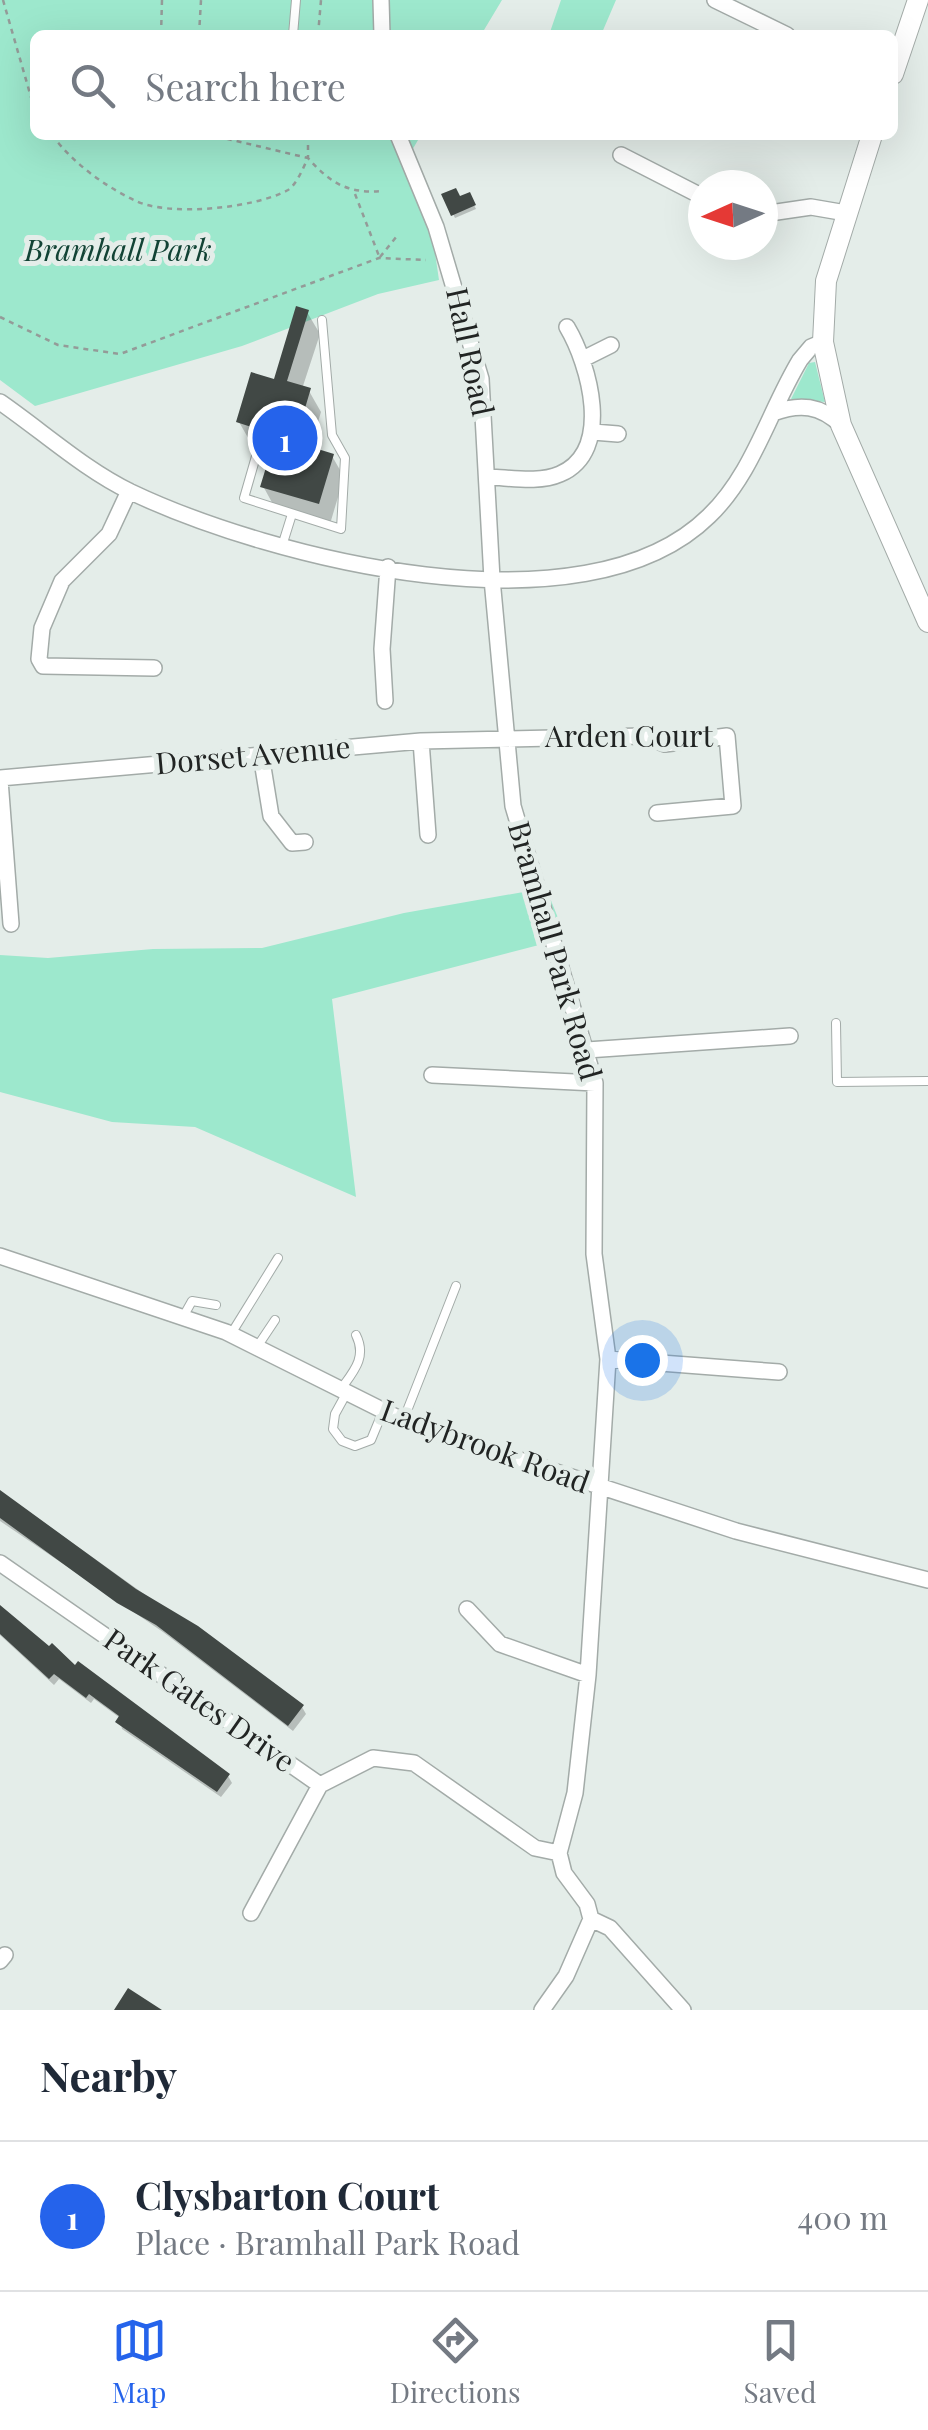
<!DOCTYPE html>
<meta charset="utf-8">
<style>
body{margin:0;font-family:"Playfair Display",serif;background:#f6f6f7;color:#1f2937}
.compass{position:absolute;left:688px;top:170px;width:90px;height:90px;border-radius:50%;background:#fff;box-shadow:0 10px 40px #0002;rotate:267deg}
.you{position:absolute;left:642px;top:1360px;width:35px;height:35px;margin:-25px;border:8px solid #fff;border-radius:50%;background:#1a73e8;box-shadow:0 0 0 15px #1a73e833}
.badge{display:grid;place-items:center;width:65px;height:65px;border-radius:50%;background:#2563eb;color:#fff;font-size:32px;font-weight:700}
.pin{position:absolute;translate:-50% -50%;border:5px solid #fff;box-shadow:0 2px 10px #0006}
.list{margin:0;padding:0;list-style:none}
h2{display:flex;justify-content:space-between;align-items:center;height:130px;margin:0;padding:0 40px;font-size:42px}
h2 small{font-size:32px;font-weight:400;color:#747a83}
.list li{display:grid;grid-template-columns:65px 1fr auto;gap:30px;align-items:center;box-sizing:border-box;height:150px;padding:0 40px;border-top:2px solid #e0e1e3}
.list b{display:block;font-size:38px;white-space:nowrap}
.list p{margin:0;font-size:32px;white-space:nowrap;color:#747a83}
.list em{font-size:32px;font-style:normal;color:#747a83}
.icon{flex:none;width:55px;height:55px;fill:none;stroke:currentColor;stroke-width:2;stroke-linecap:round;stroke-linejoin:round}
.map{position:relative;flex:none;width:928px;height:2010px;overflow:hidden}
.search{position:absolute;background:#fff;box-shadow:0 10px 40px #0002;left:30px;right:30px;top:30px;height:110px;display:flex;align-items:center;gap:25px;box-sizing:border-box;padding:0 35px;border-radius:15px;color:#747a83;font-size:38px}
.sheet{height:280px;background:#fff}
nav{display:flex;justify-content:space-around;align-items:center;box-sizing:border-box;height:140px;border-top:2px solid #e0e1e3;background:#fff;font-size:28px;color:#747a83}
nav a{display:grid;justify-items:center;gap:5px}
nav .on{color:#2563eb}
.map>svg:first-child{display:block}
</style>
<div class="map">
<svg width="928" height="2010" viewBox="0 0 928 2010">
<rect width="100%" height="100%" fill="#e4ede9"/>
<path fill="#9de8cd" d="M 0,0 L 502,0 L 481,35 L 35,35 L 35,135 L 421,135 L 408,157 L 433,239 L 439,280 L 378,294 L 242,346 L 35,406 L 0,380 Z
M 561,0 L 616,0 L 601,35 L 549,35 Z
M 815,362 L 825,402 L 791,399 L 809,363 Z
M 546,888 L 566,938 L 332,999 L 356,1197 L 195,1127 L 112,1122 L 0,1092 L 0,955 L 48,958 L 153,949 L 262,948 L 404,913 Z"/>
<path fill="#0003" d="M 469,195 L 476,209 L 455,218 L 444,196 L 459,199 Z
M 307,312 L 320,334 L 302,389 L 309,391 L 321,412 L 310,449 L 332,456 L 344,477 L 330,524 L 275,508 L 263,486 L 274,450 L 251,443 L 239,422 L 276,382 Z
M 0,1491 L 302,1707 L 306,1714 L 293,1731 L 163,1632 L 0,1521 Z
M 0,1609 L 75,1668 L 228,1776 L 232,1783 L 221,1797 L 122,1729 L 120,1718 L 94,1699 L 91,1703 L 59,1679 L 54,1685 L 0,1635 Z"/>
<path fill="#414845" d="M 456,188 L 460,196 L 470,192 L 476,205 L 451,216 L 441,194 Z
M 296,306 L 309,310 L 287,381 L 311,388 L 295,442 L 334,454 L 319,504 L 260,487 L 276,435 L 236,422 L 251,372 L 274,379 Z
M 0,1490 L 136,1589 L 198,1626 L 304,1705 L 288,1726 L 156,1625 L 117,1603 L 0,1518 Z
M 0,1605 L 49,1646 L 52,1643 L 75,1665 L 78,1661 L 230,1774 L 217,1792 L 115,1722 L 119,1716 L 89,1694 L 86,1698 L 54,1674 L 49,1679 L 0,1634 Z
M 128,1988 L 162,2010 L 114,2010 Z"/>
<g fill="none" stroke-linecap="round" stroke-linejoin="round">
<defs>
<path id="service" d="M 293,35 L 296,0
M 259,446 L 244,498 L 341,529 L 345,458 L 332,435 L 322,320
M 282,546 L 292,514
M 836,1023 L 837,1082 L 928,1081
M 183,1317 L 192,1301 L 216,1305
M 231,1334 L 278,1258
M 257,1347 L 275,1320
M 341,1389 C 354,1371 367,1357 356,1335
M 346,1394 L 335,1414 L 333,1429 L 342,1441 L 355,1446 L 371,1440 L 383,1411
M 403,1421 L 456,1286"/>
<path id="minor" d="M 381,0 L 382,35
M 715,0 L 787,35
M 398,135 L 436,227 L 481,379 L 492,579 L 513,806 L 595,1083 L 594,1254 L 608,1359 L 588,1675 L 575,1793 L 559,1853 L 564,1873 L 587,1904 L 591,1919 L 610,1928 L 683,2010
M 621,155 L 703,197
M 763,214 L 811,207 L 846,213
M 583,359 L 611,345
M 0,402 C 42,431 85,470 131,492 C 270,558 584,639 709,516 C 753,474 769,411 800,360 L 811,347 L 823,342
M 773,413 C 800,403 820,405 841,425
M 593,432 L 618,434
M 490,477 C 512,478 540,483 560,474 C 614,451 589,364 567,327
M 129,491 L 109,534 L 62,581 L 42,628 L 39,659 L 43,666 L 154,668
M 385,701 L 382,649 L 388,567
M 421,741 L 428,835
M 261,755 L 271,816 L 292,843 L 305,842
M 0,778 L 421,741 L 644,736 L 665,744 L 727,736 L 733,806 L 657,813
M 0,780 L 11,924
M 587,1050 L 790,1036
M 432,1075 L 595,1083
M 0,1256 L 226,1332 L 410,1424 L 736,1531 L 928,1580
M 608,1359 L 779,1372
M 0,1563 L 320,1785 L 373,1758 L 414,1763 L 535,1848 L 559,1853
M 467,1609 L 500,1644 L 588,1675
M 251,1913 L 320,1785
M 0,1961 L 5,1955
M 542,2010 L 566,1976 L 591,1919"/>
<path id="tertiary" d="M 893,74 L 918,0
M 872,135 L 826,281 L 823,342 L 841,425 L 928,622"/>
</defs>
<use href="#service" stroke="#a3aba8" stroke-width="10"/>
<use href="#minor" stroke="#a3aba8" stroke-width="18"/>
<use href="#tertiary" stroke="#a3aba8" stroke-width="22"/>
<path stroke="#949b98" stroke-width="2.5" stroke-dasharray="5 5" stroke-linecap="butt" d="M 3,0 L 35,111
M 161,35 L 162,0
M 199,35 L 201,0
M 318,35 L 321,0
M 52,135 C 73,163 104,186 136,201 C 169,217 256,208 288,190 C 297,184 303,168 308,158 L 211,135
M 308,135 L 308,158 C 331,184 349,194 383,191
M 355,194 L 379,256
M 380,257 L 397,236
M 0,317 L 58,345 L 120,354 L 379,258 L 426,260"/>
<use href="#service" stroke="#fff" stroke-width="8"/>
<use href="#minor" stroke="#fff" stroke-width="15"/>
<use href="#tertiary" stroke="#fff" stroke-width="20"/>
</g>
<g text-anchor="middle" stroke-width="10" stroke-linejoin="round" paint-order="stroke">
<g font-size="30" font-style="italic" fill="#124335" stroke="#e4ede9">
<text x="118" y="261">Bramhall Park</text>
</g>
<g font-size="30" fill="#212423" stroke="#e4ede9">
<text transform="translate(469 352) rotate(78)" y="10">Hall Road</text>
<text x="629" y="747">Arden Court</text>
<text transform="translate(253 756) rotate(-5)" y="10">Dorset Avenue</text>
<text transform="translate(554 951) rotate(74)" y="10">Bramhall Park Road</text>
<text transform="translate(485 1447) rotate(20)" y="10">Ladybrook Road</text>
<text transform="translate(199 1701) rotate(35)" y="10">Park Gates Drive</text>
</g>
</g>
</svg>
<svg class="compass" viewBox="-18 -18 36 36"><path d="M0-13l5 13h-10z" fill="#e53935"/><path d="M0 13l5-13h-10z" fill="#747a83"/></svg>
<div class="you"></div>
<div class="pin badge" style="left:285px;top:438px">1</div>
<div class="search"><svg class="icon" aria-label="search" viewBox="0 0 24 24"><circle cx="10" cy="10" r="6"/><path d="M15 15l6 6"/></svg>Search here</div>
</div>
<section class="sheet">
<h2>Nearby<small></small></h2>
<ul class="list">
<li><span class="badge">1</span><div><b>Clysbarton Court</b><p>Place · Bramhall Park Road</p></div><em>400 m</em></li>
</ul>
</section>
<nav>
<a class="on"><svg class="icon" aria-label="map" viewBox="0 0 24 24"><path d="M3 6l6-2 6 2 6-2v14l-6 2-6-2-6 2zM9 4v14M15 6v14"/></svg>Map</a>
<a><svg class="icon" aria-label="directions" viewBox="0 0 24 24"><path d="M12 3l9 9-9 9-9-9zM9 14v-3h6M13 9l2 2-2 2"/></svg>Directions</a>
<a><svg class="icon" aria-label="saved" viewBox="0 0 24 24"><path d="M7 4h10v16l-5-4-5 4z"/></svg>Saved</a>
</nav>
